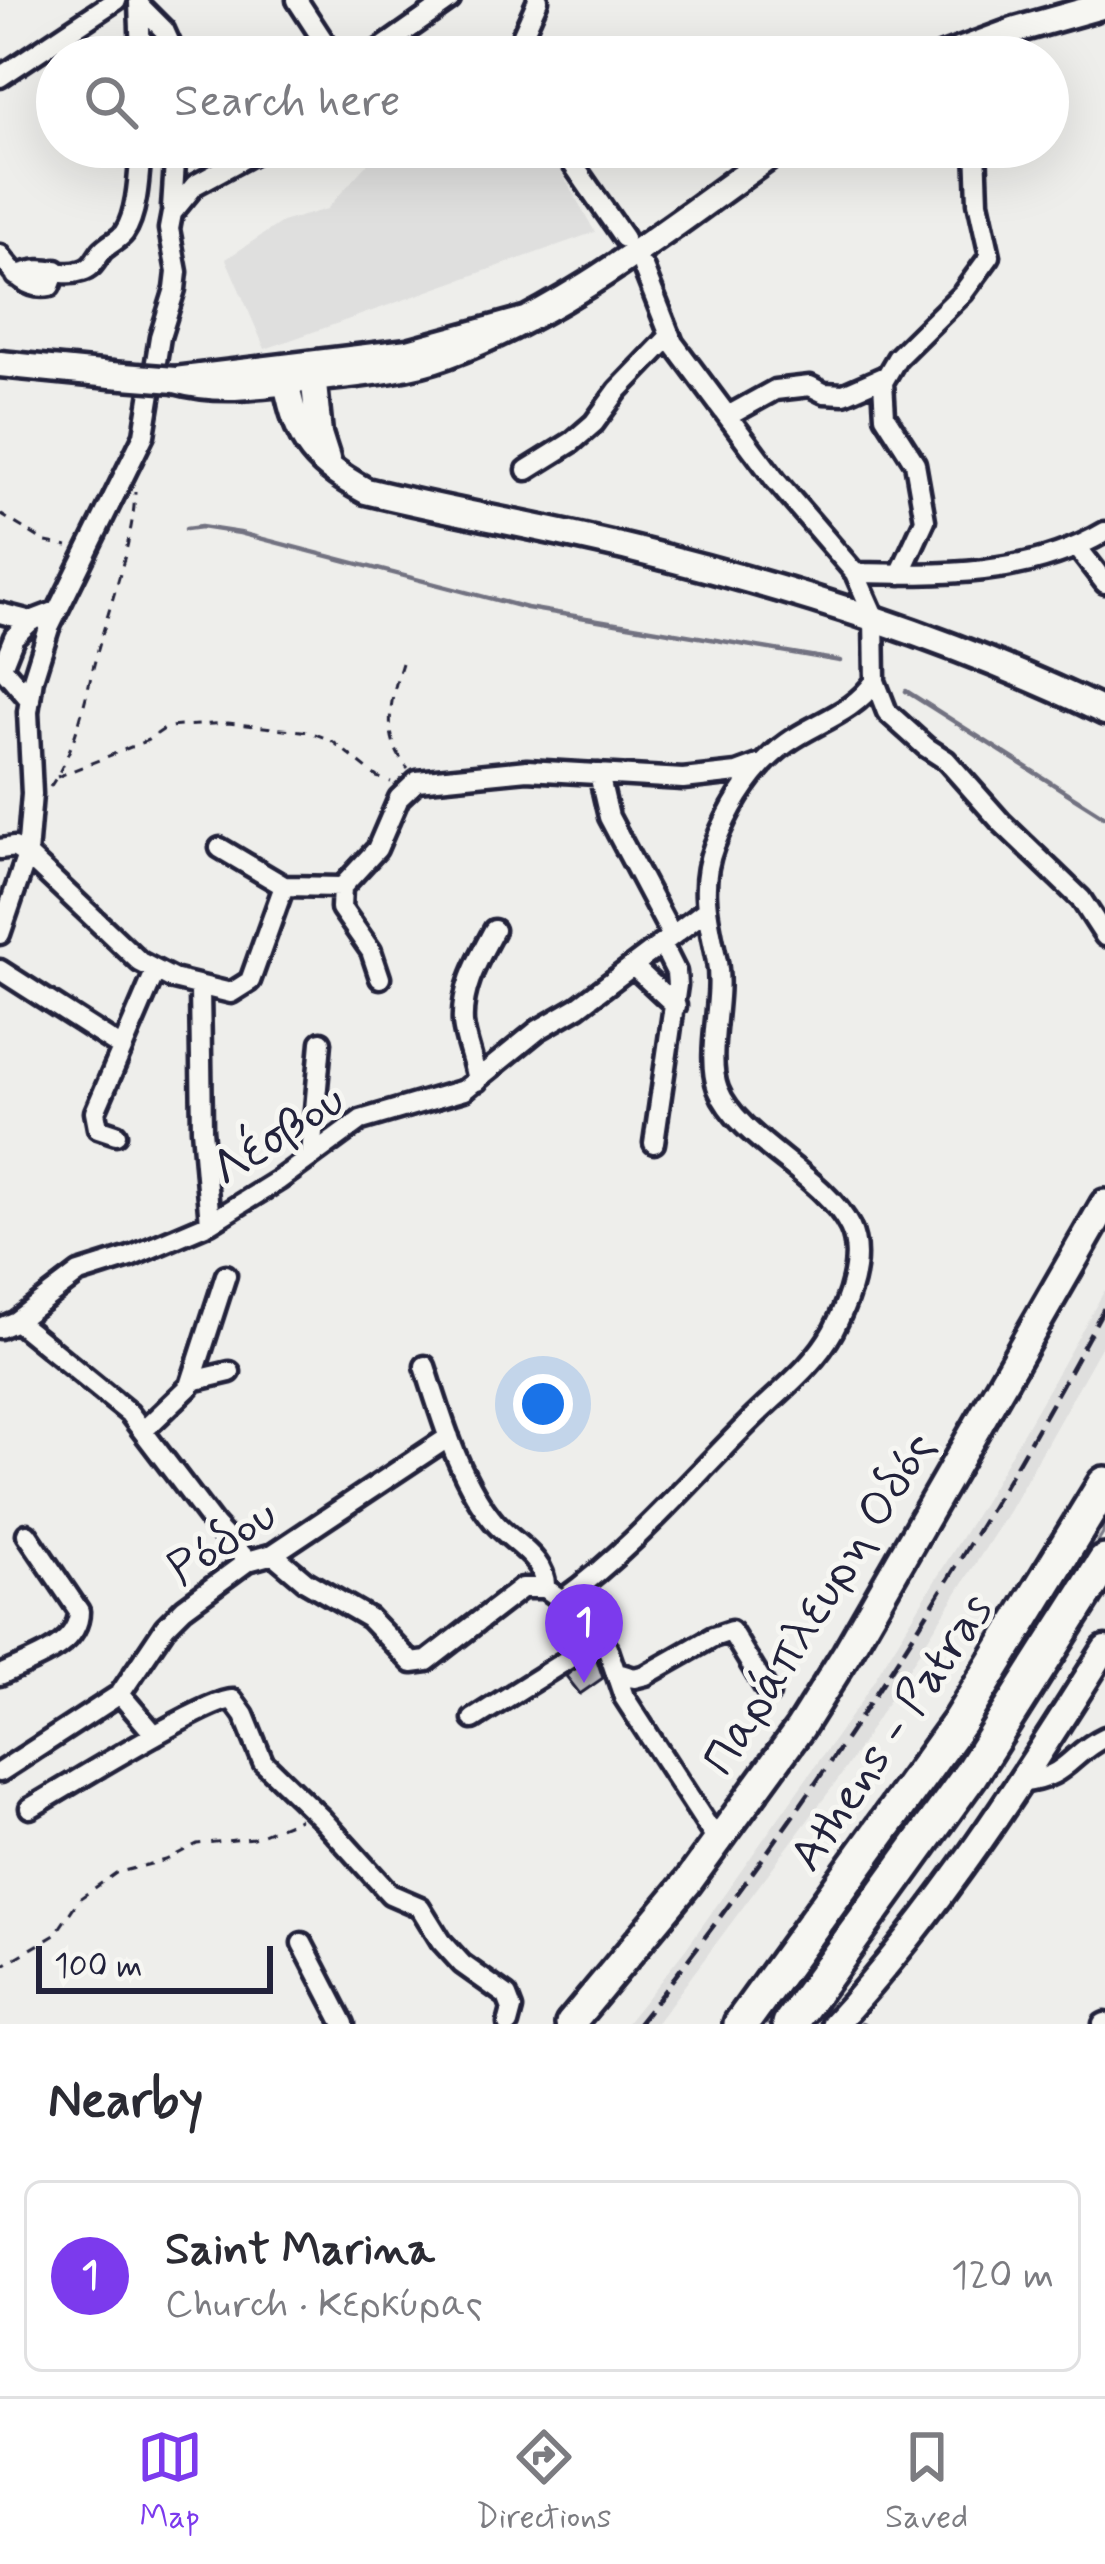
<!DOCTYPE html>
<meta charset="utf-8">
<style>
body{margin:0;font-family:Mynerve,sans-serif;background:#f2f2f3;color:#2b2b33}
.scale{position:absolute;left:36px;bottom:30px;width:237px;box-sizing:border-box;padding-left:12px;border:6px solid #22223b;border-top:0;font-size:33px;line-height:42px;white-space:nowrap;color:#22223b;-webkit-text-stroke:9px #f6f6f2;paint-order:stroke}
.you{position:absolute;left:543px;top:1404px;width:42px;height:42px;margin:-30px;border:9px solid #fff;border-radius:50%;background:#1a73e8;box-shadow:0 0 0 18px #1a73e833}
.badge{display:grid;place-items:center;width:78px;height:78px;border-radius:50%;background:#7c3aed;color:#fff;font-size:39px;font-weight:700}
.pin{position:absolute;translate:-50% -99px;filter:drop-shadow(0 3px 6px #0008)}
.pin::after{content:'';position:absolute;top:63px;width:42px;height:36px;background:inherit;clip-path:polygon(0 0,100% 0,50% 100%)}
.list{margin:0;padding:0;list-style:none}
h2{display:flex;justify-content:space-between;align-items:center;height:156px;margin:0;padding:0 48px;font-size:51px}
h2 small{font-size:39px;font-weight:400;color:#7c7c81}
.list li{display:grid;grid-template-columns:78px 1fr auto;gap:36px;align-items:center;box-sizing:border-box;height:192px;margin:0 24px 24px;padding:0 24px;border:3px solid #e1e1e2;border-radius:18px}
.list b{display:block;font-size:45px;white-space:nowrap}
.list p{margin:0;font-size:39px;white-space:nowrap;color:#7c7c81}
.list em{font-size:39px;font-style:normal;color:#7c7c81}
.icon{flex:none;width:66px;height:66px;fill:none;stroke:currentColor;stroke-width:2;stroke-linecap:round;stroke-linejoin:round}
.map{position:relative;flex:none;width:1105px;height:2024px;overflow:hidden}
.search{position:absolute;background:#fff;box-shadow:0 12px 48px #0002;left:36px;right:36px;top:36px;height:132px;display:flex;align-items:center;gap:30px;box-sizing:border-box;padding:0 42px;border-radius:66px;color:#7c7c81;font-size:45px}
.sheet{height:372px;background:#fff}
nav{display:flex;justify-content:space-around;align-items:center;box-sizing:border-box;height:168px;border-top:3px solid #e1e1e2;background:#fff;font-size:33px;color:#7c7c81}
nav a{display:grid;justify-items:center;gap:6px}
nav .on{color:#7c3aed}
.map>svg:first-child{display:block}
</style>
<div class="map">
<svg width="1105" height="2024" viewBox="0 0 1105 2024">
<rect width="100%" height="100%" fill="#eeeeeb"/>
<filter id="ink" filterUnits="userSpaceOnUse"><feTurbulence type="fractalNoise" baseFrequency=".00833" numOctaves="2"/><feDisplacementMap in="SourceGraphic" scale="24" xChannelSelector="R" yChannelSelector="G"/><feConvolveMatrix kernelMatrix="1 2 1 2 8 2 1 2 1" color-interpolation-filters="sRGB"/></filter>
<g filter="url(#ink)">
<path fill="#dfdfde" d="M 382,147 L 547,147 L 595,232 L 265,349 L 226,259 L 282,222 L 327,209 Z
M 1105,1290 L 1105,1340 L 1009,1511 L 840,1777 L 656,2024 L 626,2024 L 685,1950 L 860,1703 L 984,1501 Z"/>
<path fill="#d0d0d1" stroke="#797986" stroke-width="3" d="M 1105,1514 L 1103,1534 L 957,1767 L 773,2019 L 770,2024 L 760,2024 L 950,1763 Z"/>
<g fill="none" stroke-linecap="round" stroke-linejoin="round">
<path stroke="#727281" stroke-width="4.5" d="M 186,529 L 201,527 L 240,533 L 527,608 L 840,661
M 906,691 L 1105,817
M 862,2023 L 864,2024"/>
</g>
<path fill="#bbbbbf" stroke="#22223b" stroke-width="3" d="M 589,1654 L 596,1657 L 603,1678 L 580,1694 L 566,1676 Z"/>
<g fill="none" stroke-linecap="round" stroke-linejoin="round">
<defs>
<path id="minor" d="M 297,0 L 323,40
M 139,2 L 141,57
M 140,6 L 164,30 L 176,57
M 369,57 L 450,0
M 520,57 L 523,34 L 538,0
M 0,77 L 116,0
M 561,147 L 624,238
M 172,208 L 176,147
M 0,255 C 13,272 26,291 50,286 L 56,270
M 643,267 L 673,343 L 776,481 L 855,573 L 874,616 L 875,681 L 887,712 L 926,747 L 946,760 L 1001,822 L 1081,899 L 1105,936
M 16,276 C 49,262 58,279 82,271 C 93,268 95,260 102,251 C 108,244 119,240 124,233 C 138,213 139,171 141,147
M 728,416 L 775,390 L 810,386 L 824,393 L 844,394 L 885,376
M 527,470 L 572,442 L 594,423 L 618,390 L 670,336
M 1077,547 L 1105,583
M 855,573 C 940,575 1029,577 1105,532
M 900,574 L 925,520 L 915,463 L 885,416 L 883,382 L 897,358 L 963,293 L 990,256 L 978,202 L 976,147
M 0,613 L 31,621 L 57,611
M 0,665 L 30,700
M 2,667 L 14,637 L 31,621
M 599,774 L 609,817 L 672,936
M 0,849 L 14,847 L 27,855 L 140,962 L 173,979 L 231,993 L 250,981 L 284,886 L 220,848
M 284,886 L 342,887 L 377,849 L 399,798 L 417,781 L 527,770 L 683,779 L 737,773 L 764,763
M 342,887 L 341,908 L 371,951 L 380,978
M 0,934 L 27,855 L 32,794 L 28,712 L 33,679 L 49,628 L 144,435 L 160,337 L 175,289 L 177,272 L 169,229 L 172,213 L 195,185 L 265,147
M 633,966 L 676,1006
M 0,970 L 122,1048
M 200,988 L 202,1129 L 210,1223
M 477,1081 C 474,1061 465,1042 463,1023 C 461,988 478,960 494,930
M 116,1134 L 98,1128 L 95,1112 L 155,972
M 654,1143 L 677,985 L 676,972 L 662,944
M 311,1155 L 321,1042
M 16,1321 L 129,1413 L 215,1526 L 248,1561
M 0,1328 L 16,1321 L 79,1273 L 130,1257 L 210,1223 L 279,1180 L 361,1120 L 464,1090 L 538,1030 L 578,1007 L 705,911
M 425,1366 C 442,1418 459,1481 495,1523 C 513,1543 547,1559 545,1588
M 192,1381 L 230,1372
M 143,1431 L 190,1386 L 226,1275
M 273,1554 L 305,1581 L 369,1618 L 412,1663 L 427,1661 L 522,1588 L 545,1588 L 562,1600
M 562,1600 C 632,1549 686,1485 747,1424 C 775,1395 813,1368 833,1331 C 848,1302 865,1258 850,1227 C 826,1177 737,1139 718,1089 C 705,1054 724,1000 717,962 C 709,921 698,888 714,846 C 729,808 753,767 787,743 C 816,722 854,713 875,681
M 562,1600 C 577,1640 570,1631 607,1647 L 624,1697 L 718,1842
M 618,1673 L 634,1678 L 646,1675 L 713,1637 L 731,1631 L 769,1694
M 0,1675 C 28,1661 79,1648 79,1611 L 27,1534
M 120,1694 L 155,1735
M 473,1719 L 570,1658 L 582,1639
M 0,1772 L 120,1694 L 165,1627 L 184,1608 L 248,1561 L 273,1554 L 449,1437
M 1019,1783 C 1069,1778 1068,1754 1105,1737
M 30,1808 C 62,1790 210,1697 233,1700 L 244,1715 L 263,1762 L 322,1819 L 390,1894 L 420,1907 L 441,1941 L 462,1964 L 507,1996 L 512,2009 L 508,2024
M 302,1943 L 344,2024
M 1103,2024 L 1105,2023"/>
<path id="tertiary" d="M 943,57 L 1016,30 L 1105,5
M 528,319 L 408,352 L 175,380 C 221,393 264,385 311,379 C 356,374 404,371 447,355 C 571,310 676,222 783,147
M 0,364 L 111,375
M 312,364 L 319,434 L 327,459
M 284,371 C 296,436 307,459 366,491 C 456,513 547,528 636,550 C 798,590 955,640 1105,712
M 835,2024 C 939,1911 1024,1779 1105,1649"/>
<path id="secondary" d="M 570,2024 L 688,1882 L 800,1728 L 847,1653 L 1105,1204"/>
<path id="motorway" d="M 741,2024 L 959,1722 L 1105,1484
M 790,2024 L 970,1775 L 1105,1562"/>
</defs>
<use href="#minor" stroke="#22223b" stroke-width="27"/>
<use href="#tertiary" stroke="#22223b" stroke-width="33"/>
<use href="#secondary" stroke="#22223b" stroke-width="36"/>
<use href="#motorway" stroke="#22223b" stroke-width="42"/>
<path stroke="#22223b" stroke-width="3" stroke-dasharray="9 9" stroke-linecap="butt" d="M 0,514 L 46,542 L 68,546
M 402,663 C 390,701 381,737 408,769
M 57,777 L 148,740 L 167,727 L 228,723 L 310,732 L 331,740 L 377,777 L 391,782
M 50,787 C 79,745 85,694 99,646 C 112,597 133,543 135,492
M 0,1967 L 55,1935 L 79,1899 L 116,1873 L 166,1860 L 197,1844 L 253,1838 L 299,1819"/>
<use href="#minor" stroke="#f6f6f2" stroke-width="18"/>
<use href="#tertiary" stroke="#f6f6f2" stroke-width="24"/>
<use href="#secondary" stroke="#f6f6f2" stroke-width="27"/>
<use href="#motorway" stroke="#f6f6f2" stroke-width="33"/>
<path stroke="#22223b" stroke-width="4.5" stroke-dasharray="18 9" stroke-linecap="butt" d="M 638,2024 C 816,1799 970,1558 1105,1306"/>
<defs>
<path id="tertiary-bridge" d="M 111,375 L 175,380"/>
</defs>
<use href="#tertiary-bridge" stroke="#22223b" stroke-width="33" stroke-linecap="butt"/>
<use href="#tertiary-bridge" stroke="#f6f6f2" stroke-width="24"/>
</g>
</g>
<g text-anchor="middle" stroke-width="10" stroke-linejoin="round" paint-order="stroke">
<g font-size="48" fill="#22223b" stroke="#f6f6f2">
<text transform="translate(277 1133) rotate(-33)" y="17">Λέσβου</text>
<text transform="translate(221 1540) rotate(-33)" y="17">Ρόδου</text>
<text transform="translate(817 1602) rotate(-58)" y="17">Παράπλευρη Οδός</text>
<text transform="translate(889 1731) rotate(-56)" y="17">Athens - Patras</text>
</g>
</g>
</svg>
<div class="scale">100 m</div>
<div class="you"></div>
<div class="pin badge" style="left:584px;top:1683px">1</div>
<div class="search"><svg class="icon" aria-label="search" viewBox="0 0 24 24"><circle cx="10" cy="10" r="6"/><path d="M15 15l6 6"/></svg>Search here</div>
</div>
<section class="sheet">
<h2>Nearby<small></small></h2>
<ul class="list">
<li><span class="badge">1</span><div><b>Saint Marina</b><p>Church · Κερκύρας</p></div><em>120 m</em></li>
</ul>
</section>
<nav>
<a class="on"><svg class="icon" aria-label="map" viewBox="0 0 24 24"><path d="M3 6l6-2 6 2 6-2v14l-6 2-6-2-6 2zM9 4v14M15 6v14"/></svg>Map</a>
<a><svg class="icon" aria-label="directions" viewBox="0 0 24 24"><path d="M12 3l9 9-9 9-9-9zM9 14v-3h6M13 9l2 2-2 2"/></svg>Directions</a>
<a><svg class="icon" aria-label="saved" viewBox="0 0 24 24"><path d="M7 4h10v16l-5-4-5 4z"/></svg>Saved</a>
</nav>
